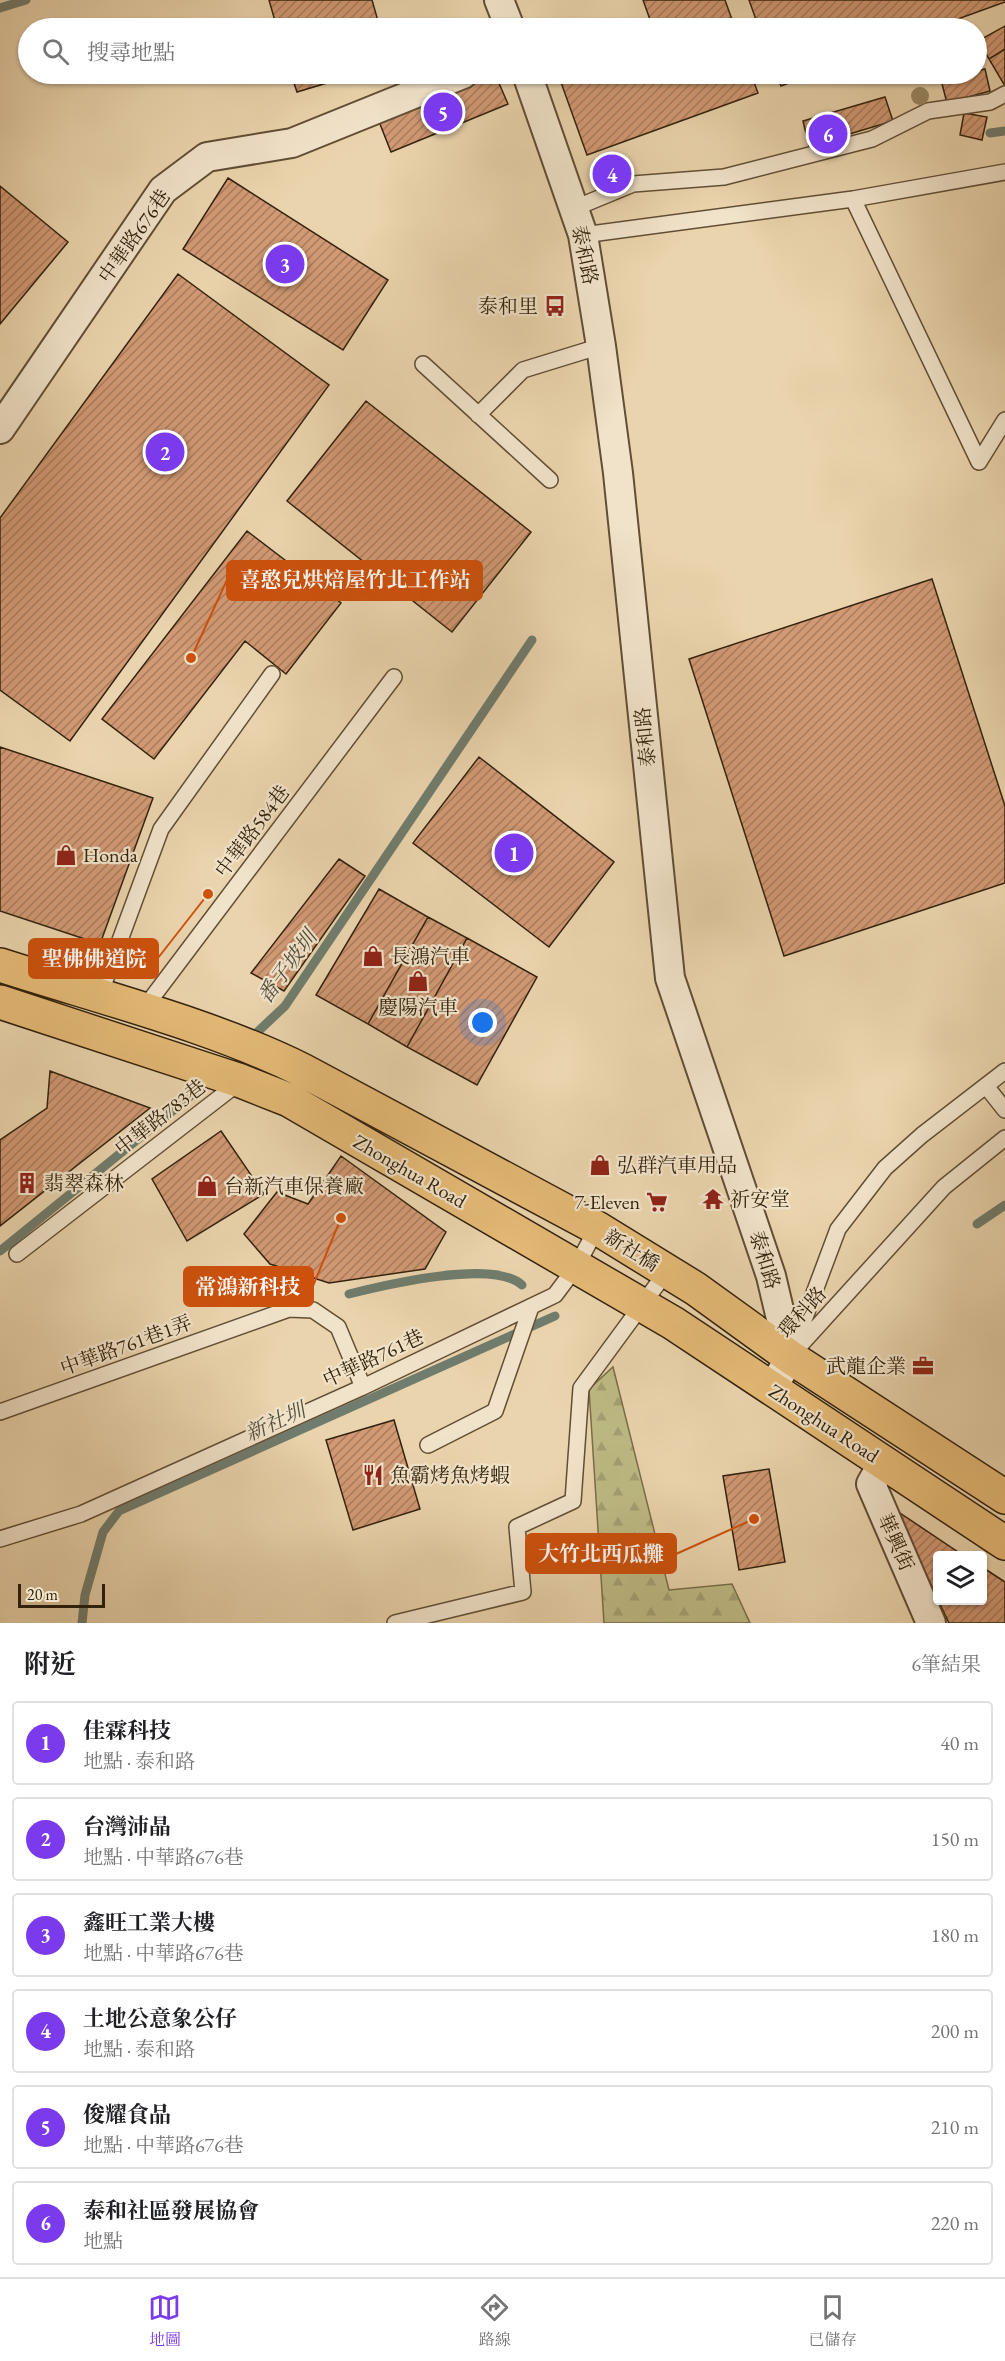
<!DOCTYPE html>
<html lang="zh-TW">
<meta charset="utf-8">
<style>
body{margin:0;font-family:"EB Garamond","Noto Serif TC",serif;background:#f2f2f2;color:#202124}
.controls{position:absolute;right:18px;bottom:18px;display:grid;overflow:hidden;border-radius:6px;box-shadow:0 2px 4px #0004}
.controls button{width:54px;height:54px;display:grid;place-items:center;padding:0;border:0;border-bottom:2px solid #e0e0e0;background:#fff;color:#202124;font:30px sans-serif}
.scale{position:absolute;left:18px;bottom:15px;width:87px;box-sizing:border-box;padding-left:6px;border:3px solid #33220b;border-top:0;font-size:16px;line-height:21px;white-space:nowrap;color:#33220b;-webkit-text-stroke:4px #f1e3ca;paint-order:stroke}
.you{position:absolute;left:483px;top:1023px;width:21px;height:21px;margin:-15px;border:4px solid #fff;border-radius:50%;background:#1a73e8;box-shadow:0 0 0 9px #1a73e833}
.badge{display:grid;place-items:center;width:39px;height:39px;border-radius:50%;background:#7c3aed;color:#fff;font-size:20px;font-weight:700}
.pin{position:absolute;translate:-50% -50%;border:3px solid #fff;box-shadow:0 2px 6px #0006}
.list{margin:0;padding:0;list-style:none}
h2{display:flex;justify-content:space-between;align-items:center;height:78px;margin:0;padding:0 24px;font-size:26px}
h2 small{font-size:20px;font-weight:400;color:#757577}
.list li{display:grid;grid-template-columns:39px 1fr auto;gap:18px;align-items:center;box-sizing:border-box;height:84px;margin:0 12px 12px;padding:0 12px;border:2px solid #e0e0e0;border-radius:6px}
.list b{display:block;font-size:22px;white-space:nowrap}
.list p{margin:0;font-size:20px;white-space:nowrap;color:#757577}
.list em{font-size:20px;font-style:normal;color:#757577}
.icon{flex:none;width:33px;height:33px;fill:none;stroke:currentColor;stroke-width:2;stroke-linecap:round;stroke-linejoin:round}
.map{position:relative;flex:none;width:1005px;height:1623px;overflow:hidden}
.search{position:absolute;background:#fff;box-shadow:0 2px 4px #0004;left:18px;right:18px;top:18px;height:66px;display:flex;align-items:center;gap:15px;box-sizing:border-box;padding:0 21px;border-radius:33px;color:#757577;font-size:22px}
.sheet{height:654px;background:#fff}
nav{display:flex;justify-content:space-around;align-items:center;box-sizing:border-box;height:84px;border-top:2px solid #e0e0e0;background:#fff;font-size:16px;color:#757577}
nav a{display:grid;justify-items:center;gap:3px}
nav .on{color:#7c3aed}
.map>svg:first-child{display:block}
</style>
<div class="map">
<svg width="1005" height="1623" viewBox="0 0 1005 1623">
<defs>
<pattern id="forest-firs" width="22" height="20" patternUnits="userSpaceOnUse" patternTransform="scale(1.5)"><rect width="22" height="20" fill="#bebb85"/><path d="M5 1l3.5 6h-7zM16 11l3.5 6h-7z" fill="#a4a072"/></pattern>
<pattern id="building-hatch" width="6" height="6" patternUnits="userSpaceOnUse" patternTransform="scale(1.5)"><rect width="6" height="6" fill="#d19974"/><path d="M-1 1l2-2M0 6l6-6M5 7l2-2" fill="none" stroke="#aa7c5d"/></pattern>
</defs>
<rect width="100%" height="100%" fill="#ead4ad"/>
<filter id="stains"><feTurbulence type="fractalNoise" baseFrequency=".00333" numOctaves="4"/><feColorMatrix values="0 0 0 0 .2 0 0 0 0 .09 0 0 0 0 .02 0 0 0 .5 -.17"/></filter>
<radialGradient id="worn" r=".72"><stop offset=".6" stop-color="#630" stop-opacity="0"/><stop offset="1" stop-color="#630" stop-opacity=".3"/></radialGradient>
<path fill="url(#forest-firs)" stroke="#786e48" stroke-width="1.5" d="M 613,1367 L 669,1590 L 732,1584 L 750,1623 L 604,1623 L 589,1389 Z"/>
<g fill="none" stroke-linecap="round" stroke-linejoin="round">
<path stroke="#707c6d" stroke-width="9" d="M 0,8 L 26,0
M 990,133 L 1005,131
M 250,1039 L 285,1006 L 532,640
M 977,1224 L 1005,1205
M 0,1251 L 186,1100 L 210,1077
M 349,1294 C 385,1285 494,1259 522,1285
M 82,1623 L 85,1595 L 103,1532 L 119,1511 L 555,1316"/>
</g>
<path fill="url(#building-hatch)" stroke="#33220b" stroke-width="1.5" d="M 269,0 L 372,0 L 380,28 L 277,28 Z
M 643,0 L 725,0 L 735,28 L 653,28 Z
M 749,0 L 1005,0 L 1005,2 L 933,28 L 759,28 Z
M 1005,26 L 1005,49 L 989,59 L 978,41 Z
M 1005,49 L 1005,86 L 989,59 Z
M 985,69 L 990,91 L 947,103 L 941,80 L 976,74 L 976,71 Z
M 291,74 L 357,74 L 297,92 Z
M 491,74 L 495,74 L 508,104 L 391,152 L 378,119 Z
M 558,74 L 751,74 L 758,93 L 587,155 Z
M 776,74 L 813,74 L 781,86 Z
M 885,97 L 893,121 L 809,146 L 803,121 Z
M 964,113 L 987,117 L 982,140 L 960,135 Z
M 228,178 L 388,280 L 343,350 L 183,249 Z
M 0,186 L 68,242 L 0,324 Z
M 178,274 L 329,385 L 70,741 L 0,690 L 0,518 Z
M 366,401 L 531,532 L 452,632 L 287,501 Z
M 247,531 L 341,603 L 286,674 L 245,641 L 154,759 L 102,719 Z
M 932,579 L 1005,806 L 1005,883 L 784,956 L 689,659 Z
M 0,747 L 153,798 L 100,944 L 0,911 Z
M 479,757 L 614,862 L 549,947 L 413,843 Z
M 339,859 L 365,876 L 284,991 L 251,973 Z
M 379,889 L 428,917 L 368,1024 L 316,995 Z
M 428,917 L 467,938 L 407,1047 L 368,1024 Z
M 467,938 L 537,977 L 477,1085 L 407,1047 Z
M 50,1071 L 150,1108 L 0,1226 L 0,1140 L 47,1108 Z
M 221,1131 L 264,1194 L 187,1241 L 152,1179 Z
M 341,1156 L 446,1232 L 425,1269 L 329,1283 L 270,1264 L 244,1234 L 277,1192 L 308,1204 Z
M 394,1420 L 420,1509 L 353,1530 L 326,1440 Z
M 769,1469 L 785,1562 L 739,1570 L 723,1476 Z
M 894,1509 L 964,1556 L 938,1556 L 938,1599 Z
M 982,1567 L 1005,1582 L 1005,1623 L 949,1623 L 938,1600 L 982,1600 Z"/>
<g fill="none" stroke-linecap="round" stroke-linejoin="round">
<defs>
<path id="lane" d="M 853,199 L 979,462 L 1005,420
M 575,208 L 633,184 L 724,177 L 872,139 L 928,111 L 990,102 L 1005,94
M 583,235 L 853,199 L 1005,172
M 423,364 L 550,480
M 478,415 L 523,370 L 601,346
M 99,997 L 161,829 L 272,674
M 142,1011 L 394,677
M 986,1086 L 1005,1110
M 17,1254 L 241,1081
M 796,1350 L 944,1187 L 1005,1138
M 792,1352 L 838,1229 L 885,1168 L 922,1135 L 1005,1071
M 0,1412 L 289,1309 L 313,1310 L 338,1327 L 363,1387
M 428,1445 L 495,1411 L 531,1307
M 0,1539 L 81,1514 L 363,1387 L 555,1295 L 576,1267 L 597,1228
M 395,1623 L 523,1592 L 517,1527 L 573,1501 L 581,1388 L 667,1271"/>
<path id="street" d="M 499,0 L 510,28
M 527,74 L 583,235 L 601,346 L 618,473 L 670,978 L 771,1276 L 790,1357 L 772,1389
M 0,429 L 163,190 L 207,157 L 292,143 L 463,74
M 884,1461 L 871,1484 L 931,1623"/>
<path id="primary" d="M 0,965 C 99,997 212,1025 304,1071 L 597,1228 L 696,1289 L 790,1357 L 1005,1497
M 0,1002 L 241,1081 L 289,1100 L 673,1323 L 1005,1543"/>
</defs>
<use href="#lane" stroke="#614e34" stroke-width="18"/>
<use href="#street" stroke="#614e34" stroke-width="32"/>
<use href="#primary" stroke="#33220b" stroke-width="36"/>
<use href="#lane" stroke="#f1e3ca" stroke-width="15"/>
<use href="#street" stroke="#f1e3ca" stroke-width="28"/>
<use href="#primary" stroke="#e5ba76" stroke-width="33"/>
</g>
<circle fill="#998765" cx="920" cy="96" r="9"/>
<defs>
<symbol id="bus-bare" viewBox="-9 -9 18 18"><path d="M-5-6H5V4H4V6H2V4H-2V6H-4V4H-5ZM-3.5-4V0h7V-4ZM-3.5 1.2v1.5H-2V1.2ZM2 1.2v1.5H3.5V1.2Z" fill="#8f2418" stroke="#f1e3ca" stroke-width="2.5" paint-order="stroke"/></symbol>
<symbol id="shop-bare" viewBox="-9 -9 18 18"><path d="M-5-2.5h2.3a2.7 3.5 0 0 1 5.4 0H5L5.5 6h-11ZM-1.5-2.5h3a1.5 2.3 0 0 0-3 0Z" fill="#8f2418" stroke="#f1e3ca" stroke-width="2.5" paint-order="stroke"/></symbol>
<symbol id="building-bare" viewBox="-9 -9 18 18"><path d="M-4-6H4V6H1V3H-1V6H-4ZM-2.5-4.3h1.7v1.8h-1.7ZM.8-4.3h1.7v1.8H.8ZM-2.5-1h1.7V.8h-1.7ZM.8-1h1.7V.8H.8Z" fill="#8f2418" stroke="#f1e3ca" stroke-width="2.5" paint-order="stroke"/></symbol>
<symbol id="temple-bare" viewBox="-9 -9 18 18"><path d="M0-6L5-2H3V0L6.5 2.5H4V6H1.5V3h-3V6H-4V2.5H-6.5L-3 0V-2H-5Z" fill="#8f2418" stroke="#f1e3ca" stroke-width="2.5" paint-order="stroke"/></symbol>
<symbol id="supermarket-bare" viewBox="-9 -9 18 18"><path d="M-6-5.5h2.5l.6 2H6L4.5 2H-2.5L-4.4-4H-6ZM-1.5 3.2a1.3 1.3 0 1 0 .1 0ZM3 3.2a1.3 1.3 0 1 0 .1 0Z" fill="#8f2418" stroke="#f1e3ca" stroke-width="2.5" paint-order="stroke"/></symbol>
<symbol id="office-bare" viewBox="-9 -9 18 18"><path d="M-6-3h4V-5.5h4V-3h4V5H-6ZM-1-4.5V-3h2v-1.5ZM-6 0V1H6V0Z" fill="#8f2418" stroke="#f1e3ca" stroke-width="2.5" paint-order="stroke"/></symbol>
<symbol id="restaurant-bare" viewBox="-9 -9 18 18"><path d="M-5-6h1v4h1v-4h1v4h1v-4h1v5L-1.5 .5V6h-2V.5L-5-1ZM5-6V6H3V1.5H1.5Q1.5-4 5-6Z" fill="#8f2418" stroke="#f1e3ca" stroke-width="2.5" paint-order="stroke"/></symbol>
</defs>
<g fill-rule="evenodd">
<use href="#bus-bare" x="540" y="291" width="30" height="30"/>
<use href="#shop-bare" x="51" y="840" width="30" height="30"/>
<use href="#shop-bare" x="358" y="941" width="30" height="30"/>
<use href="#shop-bare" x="403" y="966" width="30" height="30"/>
<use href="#shop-bare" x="585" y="1150" width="30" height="30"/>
<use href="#building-bare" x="12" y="1168" width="30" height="30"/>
<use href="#shop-bare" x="192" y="1171" width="30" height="30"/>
<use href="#temple-bare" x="698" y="1184" width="30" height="30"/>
<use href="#supermarket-bare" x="642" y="1187" width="30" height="30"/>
<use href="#office-bare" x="908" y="1351" width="30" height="30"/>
<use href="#restaurant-bare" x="358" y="1460" width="30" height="30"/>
</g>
<g text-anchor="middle" stroke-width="4.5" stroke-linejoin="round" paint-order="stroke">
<g font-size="20" fill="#33220b" stroke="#f1e3ca">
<text transform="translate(134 236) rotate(-55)" y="7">中華路676巷</text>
<text transform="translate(585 255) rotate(78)" y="7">泰和路</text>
<text transform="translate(645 737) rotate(-96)" y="7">泰和路</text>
<text transform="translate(252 831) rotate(-53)" y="7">中華路584巷</text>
<text transform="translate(160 1117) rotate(-38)" y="7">中華路783巷</text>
<text transform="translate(410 1171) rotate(30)" y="7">Zhonghua Road</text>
<text transform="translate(632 1250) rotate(32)" y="7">新社橋</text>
<text transform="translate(765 1260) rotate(73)" y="7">泰和路</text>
<text transform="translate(802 1312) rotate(-48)" y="7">環科路</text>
<text transform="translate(126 1345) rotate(-20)" y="7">中華路761巷1弄</text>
<text transform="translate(373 1358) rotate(-25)" y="7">中華路761巷</text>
<text transform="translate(824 1423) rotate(33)" y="7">Zhonghua Road</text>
<text transform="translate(896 1542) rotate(66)" y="7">華興街</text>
</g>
<g font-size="20" fill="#33220b" stroke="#f1e3ca" text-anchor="start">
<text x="538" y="313" text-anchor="end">泰和里</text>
<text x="83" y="862">Honda</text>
<text x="390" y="963">長鴻汽車</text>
<text x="418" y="1014" text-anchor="middle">慶陽汽車</text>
<text x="617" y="1172">弘群汽車用品</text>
<text x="44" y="1190">翡翠森林</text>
<text x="224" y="1193">台新汽車保養廠</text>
<text x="730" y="1206">祈安堂</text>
<text x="640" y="1209" text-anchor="end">7-Eleven</text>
<text x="906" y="1373" text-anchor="end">武龍企業</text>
<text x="390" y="1482">魚霸烤魚烤蝦</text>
</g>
<g font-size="21" font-style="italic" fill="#514f3c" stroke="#f1e3ca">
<text transform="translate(287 967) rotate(-54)" y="7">番子坡圳</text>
<text transform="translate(275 1422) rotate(-24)" y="7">新社圳</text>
</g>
</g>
<path fill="none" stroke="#cd510c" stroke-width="2" d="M191 658L227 580M208 894L158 958M341 1218L313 1286M754 1519L676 1554"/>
<g fill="#cd510c" stroke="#f1e3ca" stroke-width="2">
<circle cx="191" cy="658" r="6"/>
<circle cx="208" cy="894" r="6"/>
<circle cx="341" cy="1218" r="6"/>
<circle cx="754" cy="1519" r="6"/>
</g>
<g fill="#cd510c" stroke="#cd510c" stroke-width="2">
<rect x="227" y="561" width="255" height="39" rx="6"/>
<rect x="29" y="939" width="129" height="39" rx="6"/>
<rect x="184" y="1267" width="129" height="39" rx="6"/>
<rect x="526" y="1534" width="150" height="39" rx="6"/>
</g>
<g font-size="21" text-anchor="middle" font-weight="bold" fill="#fff">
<text x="355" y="587">喜憨兒烘焙屋竹北工作站</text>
<text x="94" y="966">聖佛佛道院</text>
<text x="248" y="1294">常鴻新科技</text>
<text x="601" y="1561">大竹北西瓜攤</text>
</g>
<rect width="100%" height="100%" filter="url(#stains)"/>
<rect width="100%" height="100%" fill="url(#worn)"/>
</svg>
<div class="controls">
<button><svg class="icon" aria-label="layers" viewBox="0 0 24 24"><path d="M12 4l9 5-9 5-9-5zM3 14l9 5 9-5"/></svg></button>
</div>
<div class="scale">20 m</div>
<div class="you"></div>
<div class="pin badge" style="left:514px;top:853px">1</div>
<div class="pin badge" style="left:165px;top:452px">2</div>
<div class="pin badge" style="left:285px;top:264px">3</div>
<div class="pin badge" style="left:612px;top:174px">4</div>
<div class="pin badge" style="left:443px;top:112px">5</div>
<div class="pin badge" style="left:828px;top:134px">6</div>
<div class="search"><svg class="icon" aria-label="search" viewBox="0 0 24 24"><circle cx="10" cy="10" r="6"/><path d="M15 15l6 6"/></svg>搜尋地點</div>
</div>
<section class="sheet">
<h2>附近<small>6筆結果</small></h2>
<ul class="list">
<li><span class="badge">1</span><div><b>佳霖科技</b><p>地點 · 泰和路</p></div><em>40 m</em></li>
<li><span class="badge">2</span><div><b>台灣沛晶</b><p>地點 · 中華路676巷</p></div><em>150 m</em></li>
<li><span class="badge">3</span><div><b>鑫旺工業大樓</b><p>地點 · 中華路676巷</p></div><em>180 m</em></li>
<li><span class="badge">4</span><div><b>土地公意象公仔</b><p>地點 · 泰和路</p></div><em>200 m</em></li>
<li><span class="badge">5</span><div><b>俊耀食品</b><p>地點 · 中華路676巷</p></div><em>210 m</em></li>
<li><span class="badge">6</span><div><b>泰和社區發展協會</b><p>地點</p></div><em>220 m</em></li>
</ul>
</section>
<nav>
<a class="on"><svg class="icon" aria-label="map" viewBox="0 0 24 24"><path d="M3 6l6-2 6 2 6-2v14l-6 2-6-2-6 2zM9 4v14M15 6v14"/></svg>地圖</a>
<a><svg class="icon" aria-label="directions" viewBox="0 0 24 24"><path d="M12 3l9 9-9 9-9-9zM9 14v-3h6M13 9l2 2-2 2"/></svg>路線</a>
<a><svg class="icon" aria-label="saved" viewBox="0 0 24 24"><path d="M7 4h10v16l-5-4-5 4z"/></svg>已儲存</a>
</nav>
